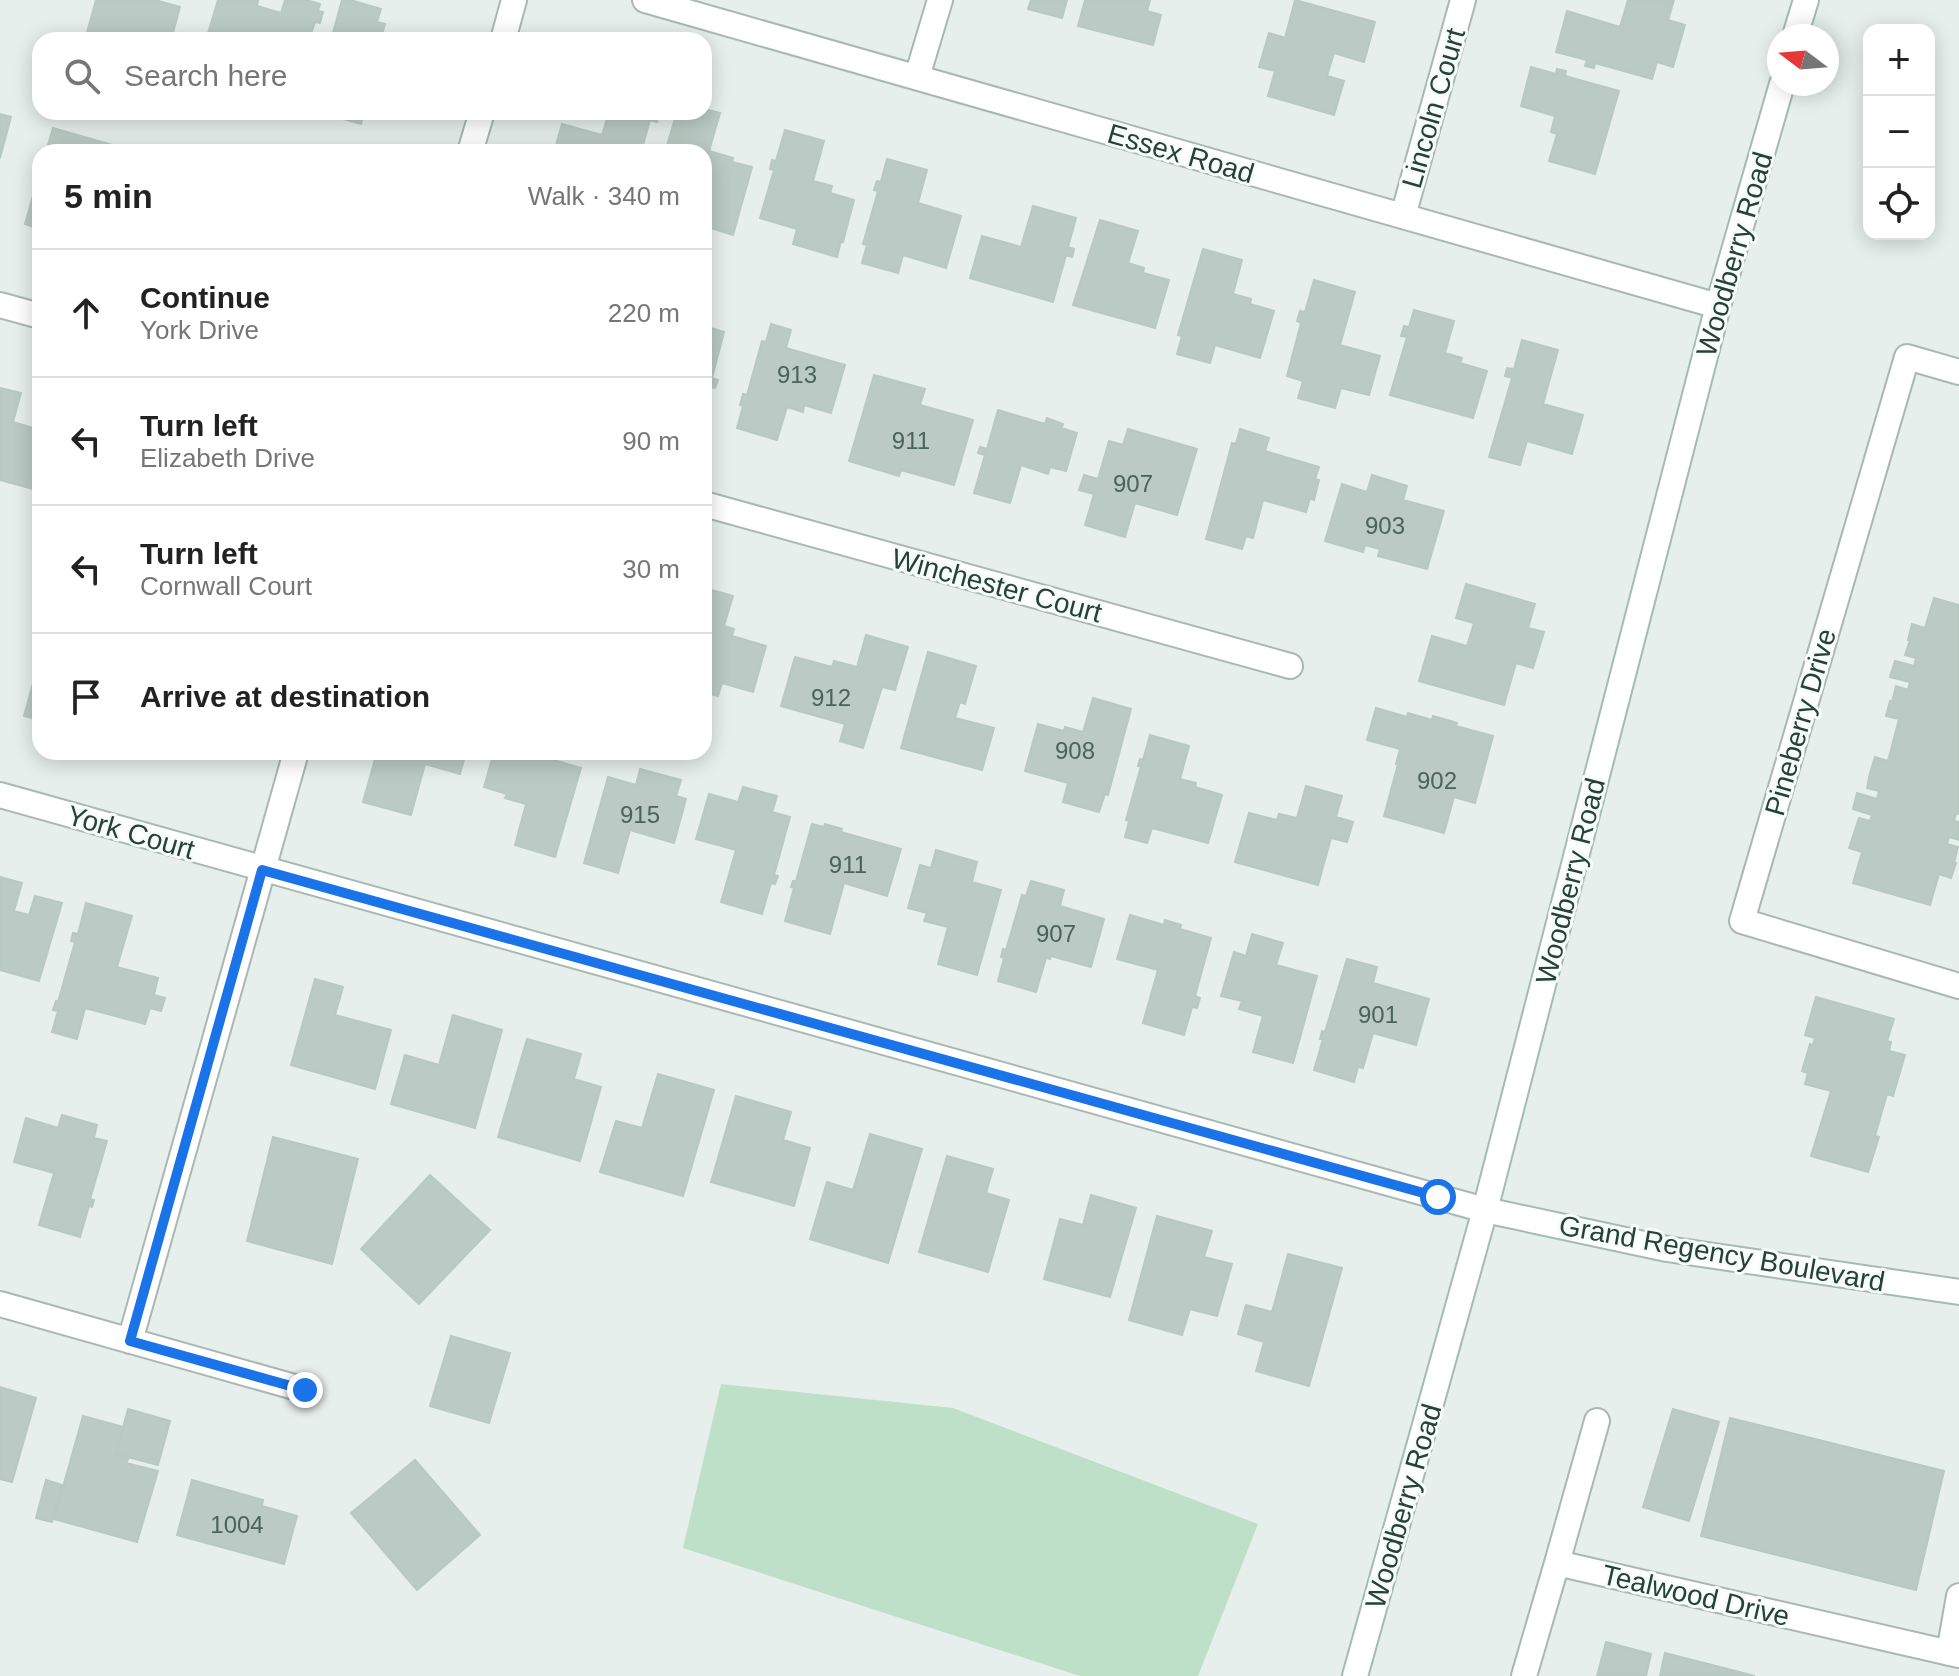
<!DOCTYPE html>
<meta charset="utf-8">
<style>
body{margin:0;font-family:Helvetica,sans-serif;background:#f6f6f6;color:#222}
.controls{position:absolute;right:24px;top:24px;display:grid;overflow:hidden;border-radius:16px;box-shadow:0 4px 20px #0003}
.controls button{width:72px;height:72px;display:grid;place-items:center;padding:0;border:0;border-bottom:2px solid #e0e0e0;background:#fff;color:#222;font:40px sans-serif}
.compass{position:absolute;left:1767px;top:24px;width:72px;height:72px;border-radius:50%;background:#fff;box-shadow:0 4px 20px #0003;rotate:286deg}
.stop{position:absolute;width:24px;height:24px;margin:-18px;border:6px solid #1a73e8;border-radius:50%;background:#fff}
.stop.end{background:#1a73e8;border-color:#fff;box-shadow:0 2px 8px #0008}
.list{margin:0;padding:0;list-style:none}
h2{display:flex;justify-content:space-between;align-items:center;height:104px;margin:0;padding:0 32px;font-size:34px}
h2 small{font-size:26px;font-weight:400;color:#767676}
.list li{display:grid;grid-template-columns:52px 1fr auto;gap:24px;align-items:center;box-sizing:border-box;height:128px;padding:0 32px;border-top:2px solid #e0e0e0}
.list b{display:block;font-size:30px;white-space:nowrap}
.list p{margin:0;font-size:26px;white-space:nowrap;color:#767676}
.list em{font-size:26px;font-style:normal;color:#767676}
.icon{flex:none;width:44px;height:44px;fill:none;stroke:currentColor;stroke-width:2;stroke-linecap:round;stroke-linejoin:round}
.map{position:relative;flex:none;width:1959px;height:1676px;overflow:hidden}
.search{position:absolute;background:#fff;box-shadow:0 4px 20px #0003;left:32px;top:32px;width:680px;height:88px;display:flex;align-items:center;gap:20px;box-sizing:border-box;padding:0 28px;border-radius:24px;color:#767676;font-size:30px}
.panel{position:absolute;background:#fff;box-shadow:0 4px 20px #0003;left:32px;top:144px;width:680px;height:616px;border-radius:24px}
.map>svg:first-child{display:block}
</style>
<div class="map">
<svg width="1959" height="1676" viewBox="0 0 1959 1676">
<rect width="100%" height="100%" fill="#e6efeb"/>
<path fill="#bfe0c8" d="M 721,1384 L 953,1408 L 1258,1524 L 1198,1676 L 1080,1676 L 683,1548 Z"/>
<path fill="#bbcac4" stroke="#b8c9c2" stroke-width="2" d="M 96,0 L 155,0 L 180,7 L 171,40 L 148,40 L 140,38 L 139,40 L 85,40 Z
M 218,0 L 258,0 L 257,6 L 281,13 L 285,0 L 306,0 L 320,4 L 318,11 L 323,12 L 320,23 L 315,22 L 309,40 L 206,40 Z
M 342,0 L 350,0 L 381,9 L 377,22 L 385,24 L 380,40 L 331,40 Z
M 1031,0 L 1067,0 L 1062,18 L 1028,9 Z
M 1085,0 L 1150,0 L 1147,11 L 1161,15 L 1153,45 L 1078,26 Z
M 1295,0 L 1375,22 L 1364,62 L 1334,53 L 1327,76 L 1344,81 L 1334,115 L 1268,96 L 1275,71 L 1259,67 L 1269,33 L 1285,38 Z
M 1628,0 L 1674,0 L 1668,20 L 1685,25 L 1673,67 L 1657,62 L 1652,79 L 1595,63 L 1594,68 L 1585,66 L 1587,60 L 1556,52 L 1567,11 L 1620,27 Z
M 1531,67 L 1556,74 L 1557,69 L 1566,71 L 1565,76 L 1619,91 L 1595,174 L 1549,161 L 1557,134 L 1551,132 L 1555,116 L 1521,106 Z
M 704,109 L 720,113 L 709,151 L 733,158 L 732,162 L 752,167 L 733,235 L 704,226 L 704,152 L 665,152 L 677,112 L 704,112 Z
M 319,112 L 364,112 L 361,124 Z
M 609,112 L 659,112 L 657,122 L 650,120 L 641,152 L 554,152 L 562,124 L 602,135 Z
M 0,114 L 11,117 L 0,158 Z
M 53,128 L 137,152 L 46,152 Z
M 785,130 L 824,141 L 813,181 L 832,186 L 830,193 L 854,200 L 843,242 L 841,241 L 837,257 L 793,244 L 797,229 L 760,218 L 774,170 L 770,169 L 772,160 L 776,161 Z
M 887,159 L 927,170 L 918,203 L 961,216 L 946,268 L 903,255 L 898,273 L 862,263 L 867,245 L 863,244 L 878,191 L 874,190 L 877,181 L 881,182 Z
M 40,171 L 40,229 L 25,224 Z
M 1033,206 L 1076,218 L 1068,247 L 1074,249 L 1072,257 L 1066,255 L 1053,302 L 970,278 L 982,236 L 1021,247 Z
M 1100,220 L 1138,231 L 1128,263 L 1144,268 L 1143,273 L 1169,280 L 1155,328 L 1073,305 Z
M 1203,249 L 1242,260 L 1233,294 L 1251,299 L 1250,304 L 1274,311 L 1260,358 L 1215,345 L 1210,363 L 1177,354 L 1182,336 L 1178,335 Z
M 1314,280 L 1355,292 L 1340,345 L 1380,356 L 1369,395 L 1341,388 L 1335,408 L 1298,398 L 1303,381 L 1287,376 L 1301,323 L 1297,321 L 1300,311 L 1305,312 Z
M 1414,310 L 1454,321 L 1445,353 L 1462,358 L 1460,363 L 1487,371 L 1473,418 L 1390,395 L 1407,337 L 1401,336 L 1404,326 L 1409,327 Z
M 771,324 L 791,330 L 786,348 L 845,365 L 831,413 L 804,405 L 803,412 L 787,407 L 777,440 L 737,428 L 743,406 L 740,405 L 743,394 L 747,395 L 762,341 L 766,342 Z
M 704,326 L 724,332 L 712,378 L 718,380 L 715,388 L 709,387 L 704,405 Z
M 1522,340 L 1558,350 L 1543,404 L 1583,415 L 1572,454 L 1527,441 L 1520,465 L 1489,457 L 1512,378 L 1505,376 L 1507,368 L 1514,369 Z
M 874,375 L 925,389 L 920,405 L 973,420 L 954,485 L 901,470 L 899,476 L 849,461 Z
M 0,388 L 21,393 L 13,422 L 40,430 L 40,491 L 0,480 Z
M 998,410 L 1045,424 L 1047,418 L 1063,424 L 1061,428 L 1077,433 L 1066,471 L 1050,467 L 1048,474 L 1021,465 L 1010,503 L 974,493 L 985,455 L 978,453 L 980,447 L 987,449 Z
M 1128,429 L 1197,449 L 1177,515 L 1135,503 L 1125,537 L 1085,525 L 1094,494 L 1079,490 L 1084,475 L 1098,479 L 1109,441 L 1123,445 Z
M 1240,429 L 1269,438 L 1265,451 L 1319,467 L 1315,479 L 1319,480 L 1314,500 L 1310,498 L 1306,512 L 1263,500 L 1253,538 L 1246,536 L 1242,549 L 1206,539 L 1232,443 L 1236,444 Z
M 1372,475 L 1407,486 L 1403,500 L 1444,511 L 1427,569 L 1378,556 L 1380,549 L 1365,545 L 1363,552 L 1325,541 L 1342,484 L 1367,492 Z
M 1466,584 L 1535,604 L 1528,628 L 1544,632 L 1533,668 L 1516,663 L 1504,705 L 1419,681 L 1432,636 L 1467,646 L 1474,623 L 1456,618 Z
M 704,588 L 733,596 L 724,626 L 734,629 L 732,636 L 766,646 L 753,692 L 722,683 L 718,696 L 704,692 Z
M 1934,598 L 1959,605 L 1959,814 L 1956,813 L 1954,821 L 1959,822 L 1959,840 L 1949,837 L 1947,844 L 1958,847 L 1954,863 L 1956,863 L 1951,878 L 1939,874 L 1930,905 L 1853,883 L 1862,852 L 1849,848 L 1859,818 L 1870,821 L 1872,815 L 1853,809 L 1857,793 L 1877,799 L 1879,791 L 1867,788 L 1870,773 L 1875,757 L 1888,761 L 1899,719 L 1886,716 L 1890,701 L 1892,702 L 1896,686 L 1908,690 L 1910,682 L 1890,677 L 1895,661 L 1914,666 L 1916,658 L 1905,655 L 1910,640 L 1908,640 L 1912,624 L 1925,628 Z
M 866,635 L 908,647 L 895,690 L 882,687 L 863,748 L 840,741 L 845,724 L 781,706 L 795,657 L 832,667 L 834,661 L 857,667 Z
M 928,652 L 976,666 L 965,704 L 960,702 L 955,718 L 994,728 L 982,770 L 901,748 Z
M 40,658 L 40,720 L 24,716 Z
M 1093,698 L 1131,709 L 1108,795 L 1105,794 L 1099,812 L 1063,802 L 1068,783 L 1025,771 L 1038,724 L 1064,731 L 1065,727 L 1083,732 Z
M 1376,708 L 1407,717 L 1408,713 L 1432,720 L 1433,716 L 1457,723 L 1456,726 L 1493,736 L 1475,803 L 1454,797 L 1444,833 L 1384,816 L 1398,764 L 1396,764 L 1400,749 L 1367,740 Z
M 1150,735 L 1189,746 L 1180,779 L 1196,783 L 1195,787 L 1222,795 L 1208,843 L 1152,828 L 1147,843 L 1125,837 L 1129,821 L 1126,820 L 1141,766 L 1138,766 L 1140,759 L 1143,760 Z
M 377,752 L 466,752 L 460,774 L 425,764 L 411,815 L 363,802 Z
M 494,752 L 538,752 L 537,755 L 581,768 L 555,857 L 515,845 L 526,804 L 505,798 L 507,794 L 484,787 Z
M 640,769 L 681,780 L 676,796 L 686,799 L 674,843 L 630,830 L 618,873 L 584,863 L 608,777 L 636,785 Z
M 1306,786 L 1342,796 L 1336,817 L 1353,822 L 1347,842 L 1331,838 L 1318,885 L 1235,862 L 1249,813 L 1277,820 L 1279,814 L 1297,818 Z
M 743,787 L 777,796 L 772,812 L 790,817 L 774,875 L 778,876 L 775,884 L 771,883 L 762,914 L 721,902 L 736,850 L 696,839 L 709,794 L 738,802 Z
M 812,824 L 824,827 L 825,824 L 842,829 L 841,832 L 901,849 L 887,896 L 844,883 L 830,934 L 785,921 L 794,888 L 791,887 L 793,881 L 796,881 Z
M 936,850 L 977,862 L 972,882 L 1001,890 L 977,975 L 938,964 L 948,927 L 924,921 L 927,913 L 908,908 L 920,865 L 931,868 Z
M 0,877 L 22,883 L 14,911 L 29,915 L 35,896 L 62,903 L 39,981 L 0,970 Z
M 1031,881 L 1064,890 L 1060,906 L 1104,919 L 1091,967 L 1051,956 L 1050,959 L 1046,958 L 1036,992 L 998,981 L 1004,958 L 1001,957 L 1003,949 L 1006,950 L 1022,895 L 1026,896 Z
M 86,903 L 132,916 L 117,967 L 158,978 L 154,995 L 165,998 L 161,1011 L 150,1008 L 145,1024 L 85,1008 L 77,1039 L 52,1032 L 58,1011 L 53,1010 L 56,1001 L 58,1002 L 75,942 L 71,941 L 73,933 L 78,934 Z
M 1130,915 L 1164,925 L 1165,920 L 1181,925 L 1180,929 L 1211,938 L 1195,996 L 1200,998 L 1197,1008 L 1192,1007 L 1184,1035 L 1143,1023 L 1158,970 L 1117,959 Z
M 1252,934 L 1283,943 L 1276,965 L 1317,976 L 1293,1063 L 1253,1052 L 1263,1016 L 1239,1009 L 1242,1001 L 1221,996 L 1234,952 L 1246,956 Z
M 1347,959 L 1377,967 L 1373,983 L 1429,999 L 1416,1045 L 1373,1033 L 1363,1068 L 1358,1067 L 1354,1082 L 1314,1070 L 1323,1039 L 1320,1039 L 1322,1031 L 1325,1032 Z
M 315,979 L 343,987 L 335,1015 L 391,1030 L 375,1089 L 291,1065 Z
M 1816,997 L 1894,1019 L 1887,1041 L 1891,1042 L 1889,1051 L 1905,1055 L 1893,1096 L 1887,1094 L 1875,1136 L 1879,1137 L 1868,1172 L 1811,1156 L 1831,1091 L 1805,1084 L 1808,1073 L 1802,1071 L 1810,1044 L 1813,1045 L 1815,1038 L 1805,1035 Z
M 453,1015 L 502,1030 L 475,1128 L 391,1104 L 405,1055 L 439,1065 Z
M 527,1039 L 581,1054 L 574,1079 L 601,1087 L 580,1161 L 498,1137 Z
M 658,1074 L 714,1090 L 683,1196 L 600,1172 L 616,1121 L 642,1128 Z
M 736,1096 L 791,1112 L 783,1140 L 810,1148 L 794,1206 L 711,1182 Z
M 62,1115 L 97,1125 L 94,1138 L 107,1141 L 90,1199 L 94,1200 L 92,1207 L 89,1206 L 80,1237 L 39,1225 L 54,1173 L 14,1162 L 26,1118 L 58,1128 Z
M 870,1134 L 922,1149 L 888,1263 L 810,1239 L 827,1182 L 853,1190 Z
M 273,1137 L 358,1159 L 332,1264 L 247,1241 Z
M 947,1156 L 993,1169 L 986,1193 L 1009,1200 L 988,1272 L 919,1252 Z
M 430,1175 L 490,1230 L 419,1304 L 361,1249 Z
M 1091,1195 L 1136,1208 L 1110,1297 L 1044,1279 L 1060,1219 L 1083,1225 Z
M 1157,1216 L 1212,1231 L 1204,1257 L 1232,1264 L 1217,1316 L 1190,1309 L 1182,1335 L 1129,1320 Z
M 1288,1254 L 1342,1268 L 1309,1386 L 1256,1371 L 1264,1342 L 1238,1334 L 1246,1305 L 1272,1312 Z
M 451,1336 L 510,1353 L 489,1423 L 430,1406 Z
M 0,1387 L 36,1398 L 12,1482 L 0,1479 Z
M 128,1409 L 170,1421 L 158,1465 L 116,1454 Z
M 1673,1409 L 1719,1422 L 1689,1521 L 1643,1507 Z
M 83,1416 L 123,1427 L 115,1455 L 128,1459 L 126,1463 L 158,1471 L 137,1542 L 54,1519 Z
M 1730,1418 L 1944,1471 L 1916,1590 L 1701,1536 Z
M 415,1460 L 480,1535 L 417,1590 L 351,1513 Z
M 46,1480 L 62,1485 L 52,1522 L 36,1518 Z
M 192,1480 L 263,1500 L 262,1506 L 297,1516 L 284,1564 L 177,1535 Z
M 1606,1642 L 1651,1654 L 1646,1676 L 1597,1676 Z
M 1665,1653 L 1755,1676 L 1660,1676 Z"/>
<g fill="none" stroke-linecap="round" stroke-linejoin="round">
<defs>
<path id="street" d="M 645,0 L 1718,306
M 503,40 L 514,0
M 917,77 L 940,0
M 470,152 L 482,112
M 1403,216 L 1463,0
M 0,305 L 40,316
M 1959,372 L 1907,357 L 1742,921 L 1959,986
M 704,504 L 1290,666
M 0,795 L 1485,1210
M 0,1304 L 305,1390
M 130,1341 L 296,752
M 1557,1563 L 1597,1421
M 1949,1653 L 1959,1596
M 1524,1676 L 1557,1563 L 1959,1655"/>
<path id="secondary" d="M 1795,36 L 1806,0
M 1485,1210 L 1667,1249 L 1959,1292
M 1355,1676 L 1485,1210 L 1718,306 L 1782,84"/>
</defs>
<use href="#street" stroke="#a8b8b2" stroke-width="28"/>
<use href="#secondary" stroke="#a4bbb3" stroke-width="28"/>
<use href="#street" stroke="#fff" stroke-width="24"/>
<use href="#secondary" stroke="#fff" stroke-width="24"/>
</g>
<g fill="none" stroke-linecap="round" stroke-linejoin="round">
<path stroke="#1a73e8" stroke-width="10" d="M 305,1390 L 130,1341 L 262,870 L 1438,1197"/>
</g>
<g text-anchor="middle" stroke-width="6" stroke-linejoin="round" paint-order="stroke">
<g font-size="24" fill="#4a645c">
<text x="797" y="383">913</text>
<text x="911" y="449">911</text>
<text x="1133" y="492">907</text>
<text x="1385" y="534">903</text>
<text x="831" y="706">912</text>
<text x="1075" y="759">908</text>
<text x="1437" y="789">902</text>
<text x="640" y="823">915</text>
<text x="848" y="873">911</text>
<text x="1056" y="942">907</text>
<text x="1378" y="1023">901</text>
<text x="237" y="1533">1004</text>
</g>
<g font-size="28" fill="#24423a" stroke="#f7fbf9">
<text transform="translate(1433 108) rotate(-74)" y="10">Lincoln Court</text>
<text transform="translate(1181 153) rotate(16)" y="10">Essex Road</text>
<text transform="translate(1734 254) rotate(-74)" y="10">Woodberry Road</text>
<text transform="translate(997 585) rotate(15)" y="10">Winchester Court</text>
<text transform="translate(1800 722) rotate(-74)" y="10">Pineberry Drive</text>
<text transform="translate(131 832) rotate(16)" y="10">York Court</text>
<text transform="translate(1570 881) rotate(-76)" y="10">Woodberry Road</text>
<text transform="translate(1722 1253) rotate(10)" y="10">Grand Regency Boulevard</text>
<text transform="translate(1403 1506) rotate(-74)" y="10">Woodberry Road</text>
<text transform="translate(1696 1595) rotate(13)" y="10">Tealwood Drive</text>
</g>
</g>
</svg>
<div class="controls">
<button>+</button>
<button>−</button>
<button><svg class="icon" aria-label="locate" viewBox="0 0 24 24"><circle cx="12" cy="12" r="6"/><path d="M12 2v4M12 18v4M2 12h4M18 12h4"/></svg></button>
</div>
<svg class="compass" viewBox="-18 -18 36 36"><path d="M0-13l5 13h-10z" fill="#e53935"/><path d="M0 13l5-13h-10z" fill="#767676"/></svg>
<div class="stop" style="left:1438px;top:1197px"></div>
<div class="stop end" style="left:305px;top:1390px"></div>
<div class="search"><svg class="icon" aria-label="search" viewBox="0 0 24 24"><circle cx="10" cy="10" r="6"/><path d="M15 15l6 6"/></svg>Search here</div>
<section class="panel">
<h2>5 min<small>Walk · 340 m</small></h2>
<ul class="list">
<li><svg class="icon" aria-label="ahead" viewBox="0 0 24 24"><path d="M12 20V5M6 11l6-6 6 6"/></svg><div><b>Continue</b><p>York Drive</p></div><em>220 m</em></li>
<li><svg class="icon" aria-label="left" viewBox="0 0 24 24"><path d="M17 20v-9H6M10 6l-5 5 5 5"/></svg><div><b>Turn left</b><p>Elizabeth Drive</p></div><em>90 m</em></li>
<li><svg class="icon" aria-label="left" viewBox="0 0 24 24"><path d="M17 20v-9H6M10 6l-5 5 5 5"/></svg><div><b>Turn left</b><p>Cornwall Court</p></div><em>30 m</em></li>
<li><svg class="icon" aria-label="arrive" viewBox="0 0 24 24"><path d="M6 21V4h12l-3 4 3 4H6"/></svg><div><b>Arrive at destination</b></div></li>
</ul>
</section>
</div>
